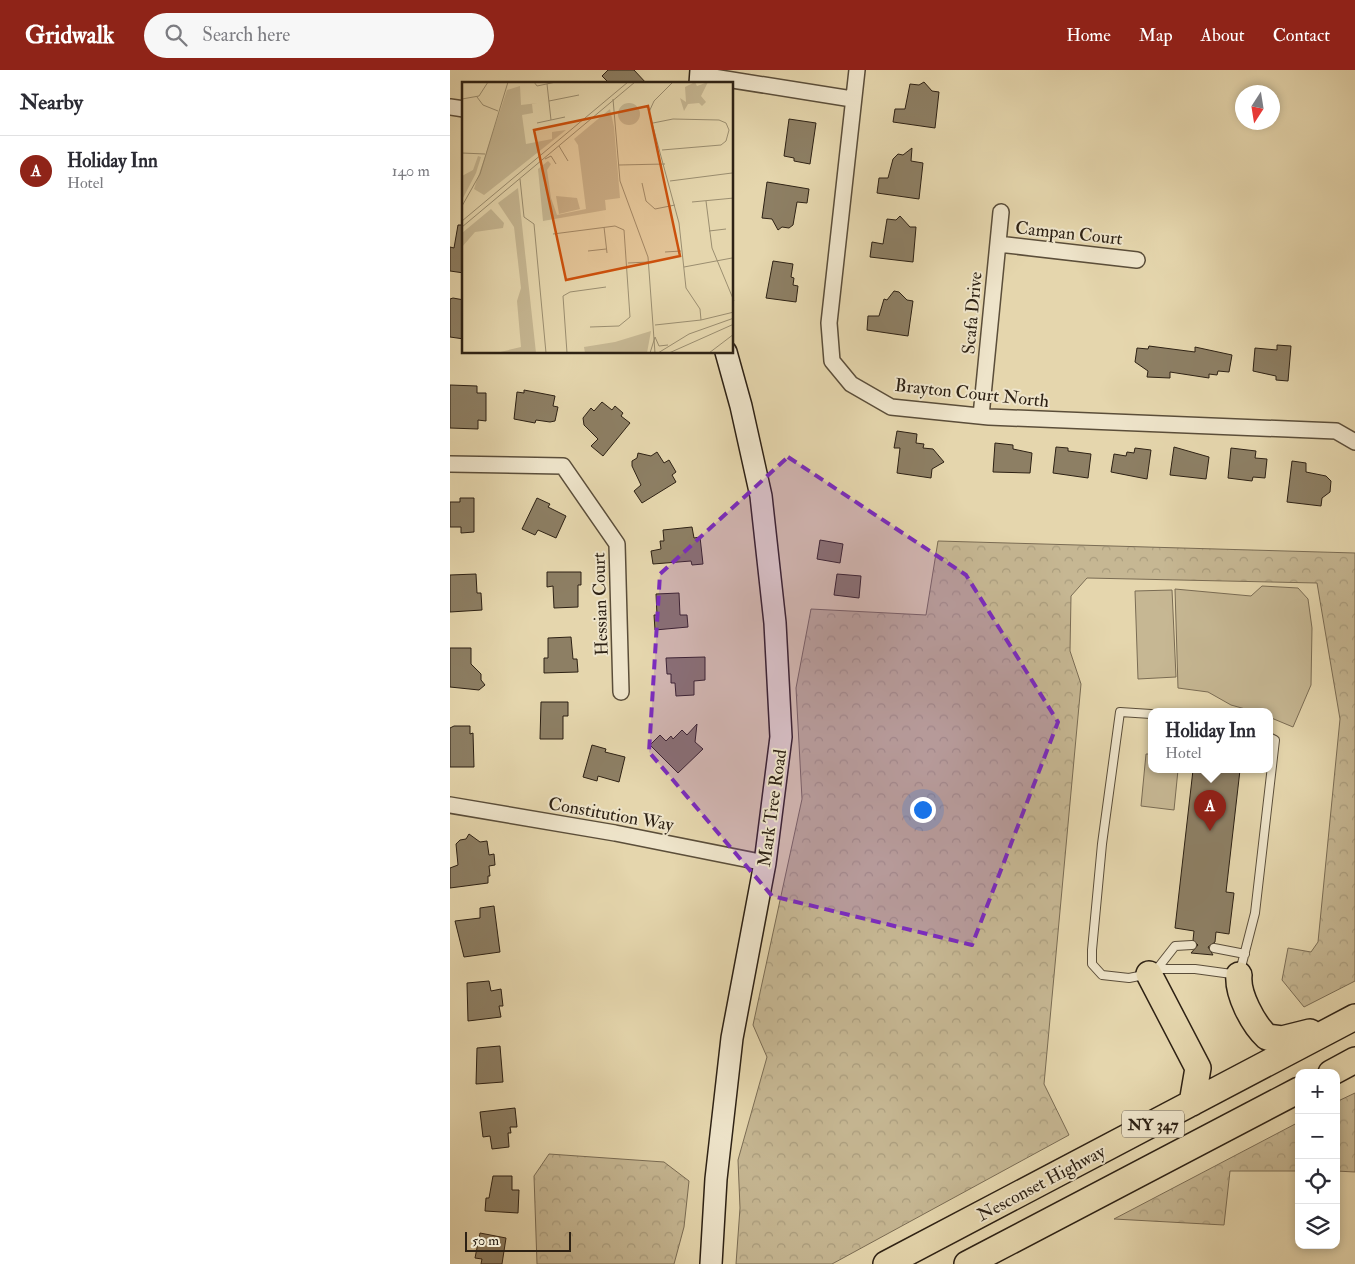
<!DOCTYPE html>
<meta charset="utf-8">
<style>
body{margin:0;font-family:"IM FELL Double Pica",serif;background:#f7f7f7;color:#2b2b33}
.controls{position:absolute;right:15px;bottom:15px;display:grid;overflow:hidden;border-radius:10px;box-shadow:0 2px 8px #0003}
.controls button{width:45px;height:45px;display:grid;place-items:center;padding:0;border:0;border-bottom:1px solid #e1e1e2;background:#fff;color:#2b2b33;font:25px sans-serif}
.compass{position:absolute;left:785px;top:15px;width:45px;height:45px;border-radius:50%;background:#fff;box-shadow:0 2px 8px #0003;rotate:192deg}
.scale{position:absolute;left:15px;bottom:12px;width:106px;box-sizing:border-box;padding-left:5px;border:2px solid #2d2114;border-top:0;font-size:14px;line-height:18px;white-space:nowrap;color:#2d2114;-webkit-text-stroke:4px #eee4ca;paint-order:stroke}
.you{position:absolute;left:472px;top:739px;width:18px;height:18px;margin:-12px;border:4px solid #fff;border-radius:50%;background:#1a73e8;box-shadow:0 0 0 8px #1a73e833}
.badge{display:grid;place-items:center;width:32px;height:32px;border-radius:50%;background:#8f2418;color:#fff;font-size:16px;font-weight:700}
.pin{position:absolute;translate:-50% -41px;filter:drop-shadow(0 1px 2px #0008)}
.pin::after{content:'';position:absolute;top:26px;width:18px;height:15px;background:inherit;clip-path:polygon(0 0,100% 0,50% 100%)}
.popup{position:absolute;left:698px;top:638px;width:125px;height:65px;box-sizing:border-box;display:grid;place-content:center;border-radius:10px;background:#fff;filter:drop-shadow(0 1px 4px #0005);font-size:16px;white-space:nowrap;color:#7c7c81}
.popup b{font-size:19px;color:#2b2b33}
.popup::after{content:'';position:absolute;left:50%;top:100%;margin-left:-10px;border:10px solid transparent;border-top-color:#fff}
.list{margin:0;padding:0;list-style:none}
h2{display:flex;justify-content:space-between;align-items:center;height:65px;margin:0;padding:0 20px;font-size:21px}
h2 small{font-size:16px;font-weight:400;color:#7c7c81}
.list li{display:grid;grid-template-columns:32px 1fr auto;gap:15px;align-items:center;box-sizing:border-box;height:70px;padding:0 20px;border-top:1px solid #e1e1e2}
.list b{display:block;font-size:19px;white-space:nowrap}
.list p{margin:0;font-size:16px;white-space:nowrap;color:#7c7c81}
.list em{font-size:16px;font-style:normal;color:#7c7c81}
.icon{flex:none;width:28px;height:28px;fill:none;stroke:currentColor;stroke-width:2;stroke-linecap:round;stroke-linejoin:round}
.map{position:relative;flex:none;width:905px;height:1194px;overflow:hidden}
header{display:flex;align-items:center;gap:30px;box-sizing:border-box;height:70px;padding:0 25px;background:#8f2418;color:#fff}
header strong{font-size:24px}
nav{display:flex;gap:28px;margin-inline-start:auto;font-size:18px}
.search{width:350px;height:45px;background:#f7f7f7;display:flex;align-items:center;gap:12px;box-sizing:border-box;padding:0 18px;border-radius:28px;color:#7c7c81;font-size:19px}
main{display:flex}
aside{flex:1;background:#fff}
.map>svg:first-child{display:block}
</style>
<header>
<strong>Gridwalk</strong>
<div class="search"><svg class="icon" aria-label="search" viewBox="0 0 24 24"><circle cx="10" cy="10" r="6"/><path d="M15 15l6 6"/></svg>Search here</div>
<nav><a>Home</a><a>Map</a><a>About</a><a>Contact</a></nav>
</header>
<main>
<aside>
<h2>Nearby<small></small></h2>
<ul class="list">
<li><span class="badge">A</span><div><b>Holiday Inn</b><p>Hotel</p></div><em>140 m</em></li>
</ul>
</aside>
<div class="map">
<svg width="905" height="1194" viewBox="0 0 905 1194">
<defs>
<pattern id="forest-crowns" width="20" height="18" patternUnits="userSpaceOnUse" patternTransform="scale(1.25)"><rect width="20" height="18" fill="#c6b793"/><path d="M2 6a3 3 0 1 1 6 0M12 15a3 3 0 1 1 6 0" fill="none" stroke="#aa9d7e"/></pattern>
</defs>
<rect width="100%" height="100%" fill="#e5d6ad"/>
<filter id="stains"><feTurbulence type="fractalNoise" baseFrequency=".004" numOctaves="4"/><feColorMatrix values="0 0 0 0 .2 0 0 0 0 .09 0 0 0 0 .02 0 0 0 .5 -.17"/></filter>
<radialGradient id="worn" r=".72"><stop offset=".6" stop-color="#630" stop-opacity="0"/><stop offset="1" stop-color="#630" stop-opacity=".3"/></radialGradient>
<path fill="url(#forest-crowns)" stroke="#7a6c54" d="M 488,471 L 905,483 L 905,911 L 854,937 L 832,910 L 838,878 L 861,882 L 868,872 L 890,649 L 867,513 L 637,508 L 621,526 L 620,581 L 631,614 L 594,1014 L 619,1065 L 382,1194 L 286,1194 L 290,1138 L 288,1090 L 317,987 L 303,955 L 352,729 L 346,618 L 361,539 L 476,545 Z
M 905,1023 L 905,1102 L 886,1101 L 886,1032 Z
M 849,1052 L 849,1101 L 780,1101 L 774,1155 L 664,1149 Z
M 99,1084 L 214,1092 L 239,1111 L 234,1157 L 224,1194 L 87,1194 L 84,1106 Z"/>
<path fill="#c6b793" stroke="#7a6c54" d="M 812,516 L 848,518 L 858,529 L 862,558 L 861,615 L 843,657 L 819,647 L 819,642 L 806,642 L 781,635 L 758,622 L 728,618 L 725,519 L 801,526 Z
M 722,520 L 726,607 L 688,609 L 685,521 Z
M 696,684 L 701,684 L 701,700 L 728,700 L 724,740 L 691,736 Z"/>
<path fill="#8d7f64" stroke="#2d2114" d="M 158,0 L 184,0 L 197,14 L 160,14 L 152,6 Z
M 474,12 L 482,21 L 489,22 L 485,58 L 443,52 L 445,39 L 455,39 L 460,14 L 469,15 Z
M 339,49 L 366,53 L 360,94 L 344,91 L 344,88 L 334,86 Z
M 462,78 L 461,91 L 473,93 L 469,129 L 427,123 L 429,108 L 438,108 L 443,89 L 448,84 L 453,85 Z
M 317,112 L 359,119 L 357,133 L 347,132 L 343,155 L 339,158 L 332,157 L 328,160 L 322,149 L 312,148 Z
M 450,146 L 460,157 L 466,157 L 463,192 L 420,187 L 422,172 L 433,174 L 437,149 L 446,150 Z
M 8,155 L 14,155 L 14,203 L 0,201 L 0,177 L 4,178 Z
M 323,191 L 343,194 L 341,207 L 344,208 L 343,215 L 348,216 L 346,232 L 316,228 Z
M 444,221 L 449,222 L 457,230 L 463,231 L 458,266 L 417,260 L 418,246 L 429,246 L 434,229 L 437,230 Z
M 3,228 L 14,230 L 14,269 L 0,267 L 0,229 Z
M 827,275 L 841,276 L 838,311 L 826,310 L 826,306 L 803,301 L 805,278 L 827,280 Z
M 699,276 L 745,282 L 745,277 L 782,285 L 779,302 L 768,301 L 767,305 L 759,304 L 759,308 L 720,302 L 720,308 L 697,307 L 698,301 L 685,292 L 687,278 L 698,279 Z
M 0,315 L 27,316 L 27,323 L 36,323 L 36,351 L 28,350 L 28,359 L 0,358 Z
M 74,320 L 105,326 L 103,336 L 108,337 L 105,351 L 100,352 L 86,350 L 85,353 L 64,349 L 67,322 L 74,323 Z
M 152,332 L 162,340 L 165,336 L 173,343 L 171,346 L 180,353 L 153,386 L 141,376 L 148,369 L 134,355 L 133,348 L 141,338 L 144,341 Z
M 447,361 L 467,364 L 466,373 L 474,374 L 473,378 L 483,379 L 494,392 L 482,399 L 481,408 L 447,403 L 450,378 L 444,378 Z
M 545,373 L 563,375 L 563,379 L 582,383 L 580,403 L 543,402 Z
M 606,377 L 618,378 L 618,381 L 641,384 L 638,408 L 603,403 Z
M 724,377 L 759,387 L 756,409 L 720,405 Z
M 685,378 L 701,380 L 697,409 L 661,402 L 664,384 L 676,386 L 677,382 L 684,383 Z
M 781,378 L 806,381 L 805,388 L 817,389 L 815,408 L 803,407 L 802,411 L 778,408 Z
M 207,382 L 214,393 L 219,390 L 226,402 L 222,405 L 226,412 L 192,433 L 184,421 L 191,415 L 182,396 L 182,391 L 187,388 L 188,383 L 201,386 Z
M 842,391 L 856,393 L 856,402 L 876,406 L 881,411 L 880,422 L 872,428 L 871,436 L 837,432 Z
M 10,428 L 24,428 L 24,462 L 11,463 L 11,457 L 0,457 L 0,432 L 10,432 Z
M 87,428 L 100,434 L 98,437 L 116,446 L 106,468 L 88,460 L 85,465 L 72,459 Z
M 242,457 L 244,468 L 250,467 L 253,494 L 242,495 L 241,491 L 203,494 L 201,481 L 211,479 L 210,471 L 214,471 L 213,460 Z
M 370,470 L 393,474 L 390,493 L 367,489 Z
M 97,502 L 131,502 L 131,515 L 128,515 L 128,537 L 104,538 L 103,516 L 97,517 Z
M 26,504 L 27,523 L 31,523 L 32,540 L 0,542 L 0,505 Z
M 387,504 L 411,506 L 409,528 L 384,525 Z
M 229,523 L 230,545 L 237,545 L 238,557 L 205,560 L 204,545 L 207,545 L 206,524 Z
M 121,567 L 123,589 L 127,589 L 128,602 L 94,603 L 94,588 L 98,588 L 98,568 Z
M 0,578 L 21,578 L 21,594 L 31,604 L 31,610 L 35,615 L 29,620 L 0,617 Z
M 255,587 L 255,610 L 244,611 L 244,625 L 226,626 L 225,613 L 221,613 L 221,604 L 217,604 L 216,588 Z
M 91,632 L 118,632 L 118,646 L 113,646 L 113,669 L 90,669 Z
M 247,654 L 245,672 L 253,679 L 228,703 L 200,675 L 210,665 L 216,671 L 221,666 L 223,669 L 232,660 L 237,665 Z
M 4,656 L 20,656 L 20,664 L 23,663 L 24,697 L 0,697 L 0,658 Z
M 142,675 L 156,679 L 155,682 L 175,687 L 169,712 L 148,706 L 147,711 L 133,707 Z
M 743,700 L 790,700 L 776,822 L 784,823 L 779,864 L 766,862 L 765,872 L 758,877 L 763,885 L 741,883 L 748,875 L 743,870 L 744,861 L 725,858 Z
M 19,764 L 30,772 L 37,771 L 39,785 L 44,784 L 45,795 L 39,796 L 40,806 L 38,806 L 38,813 L 0,818 L 0,798 L 8,795 L 6,774 L 10,770 L 16,769 Z
M 44,836 L 50,882 L 14,887 L 5,851 L 30,848 L 30,838 Z
M 39,911 L 41,921 L 51,919 L 53,936 L 49,936 L 51,947 L 18,951 L 17,913 Z
M 50,976 L 53,1012 L 26,1014 L 27,978 Z
M 65,1038 L 67,1057 L 60,1057 L 61,1063 L 58,1063 L 59,1077 L 42,1079 L 40,1066 L 33,1067 L 30,1042 Z
M 43,1106 L 62,1106 L 62,1120 L 69,1120 L 68,1143 L 35,1141 L 36,1128 L 39,1128 Z
M 30,1163 L 56,1168 L 52,1194 L 31,1194 L 32,1189 L 25,1188 Z"/>
<g fill="none" stroke-linecap="round" stroke-linejoin="round">
<defs>
<path id="service" d="M 701,644 L 670,642 L 652,774 L 642,880 L 642,894 L 652,905 L 679,908 L 699,904 L 707,899 L 745,899 L 789,905 L 805,843 L 825,670 L 819,667
M 764,878 L 795,884
M 707,899 L 725,876 L 742,875"/>
<path id="minor" d="M 407,0 L 379,253 L 382,291 L 401,314 L 441,337 L 539,347 L 886,361 L 905,372
M 251,5 L 402,29
M 0,37 L 14,39
M 548,174 L 687,190
M 531,346 L 551,142
M 0,394 L 113,396 L 167,474 L 171,622
M 0,735 L 165,763 L 315,793"/>
<path id="secondary" d="M 250,14 L 251,0
M 261,1194 L 266,1109 L 282,968 L 315,793 L 331,667 L 325,553 L 311,426 L 291,336 L 276,282"/>
<path id="trunk" d="M 699,904 L 748,998 L 742,1033
M 789,905 C 787,924 803,954 817,967 L 832,969 L 860,962
M 881,1003 L 905,990
M 436,1194 L 905,947
M 517,1194 L 849,1020"/>
</defs>
<use href="#service" stroke="#5b4e3a" stroke-width="10"/>
<use href="#minor" stroke="#5b4e3a" stroke-width="18"/>
<use href="#secondary" stroke="#2d2114" stroke-width="24"/>
<use href="#trunk" stroke="#2d2114" stroke-width="28"/>
<use href="#service" stroke="#eee4ca" stroke-width="8"/>
<use href="#minor" stroke="#eee4ca" stroke-width="15"/>
<use href="#secondary" stroke="#eee4ca" stroke-width="21"/>
<use href="#trunk" stroke="#e5d6ad" stroke-width="25"/>
</g>
<path fill="#7b2cbf" fill-opacity="0.2" stroke="#7b2cbf" stroke-width="4" stroke-dasharray="10 6" stroke-linejoin="round" d="M 338,387 L 516,505 L 608,652 L 522,875 L 322,826 L 199,682 L 210,504 Z"/>
<g text-anchor="middle" stroke-width="4" stroke-linejoin="round" paint-order="stroke">
<rect fill="#eee4ca" stroke="#675c4b" stroke-width="1" x="672" y="1040.5" width="62" height="27" rx="4"/>
<g font-size="16" font-weight="bold" fill="#2d2114">
<text x="703" y="1060">NY 347</text>
</g>
<g font-size="18" fill="#2d2114" stroke="#eee4ca">
<text transform="translate(619 163) rotate(6)" y="6">Campan Court</text>
<text transform="translate(522 243) rotate(-85)" y="6">Scafa Drive</text>
<text transform="translate(522 323) rotate(6)" y="6">Brayton Court North</text>
<text transform="translate(150 534) rotate(-92)" y="6">Hessian Court</text>
<text transform="translate(322 738) rotate(-82)" y="6">Mark Tree Road</text>
<text transform="translate(161 744) rotate(10)" y="6">Constitution Way</text>
<text transform="translate(591 1113) rotate(-28)" y="6">Nesconset Highway</text>
</g>
</g>
<g transform="translate(12 12)">
<rect width="271" height="271" fill="#e5d6ad"/>
<path d="M 233,0 L 235,4 L 246,0 L 239,14 L 244,20 L 240,24 L 237,21 L 226,22 L 222,29 L 218,16 L 224,20 L 223,5 ZM 58,4 L 59,23 L 76,21 L 70,22 L 71,31 L 60,33 L 64,62 L 90,57 L 90,50 L 104,48 L 22,113 L 12,107 L 45,8 ZM156 32a11 11 0 1 1 22 0a11 11 0 1 1-22 0ZM 148,27 L 152,45 L 158,116 L 143,118 L 144,128 L 81,139 L 76,87 L 86,79 L 89,82 L 85,88 L 89,116 L 95,133 L 124,127 L 116,63 L 112,57 ZM 16,74 L 19,75 L 14,91 L 0,118 L 0,94 L 11,88 ZM 56,106 L 74,271 L 34,271 L 59,265 L 55,219 L 59,206 L 52,145 L 36,121 ZM 29,127 L 42,141 L 41,146 L 13,150 L 0,165 L 0,151 ZM 189,249 L 185,271 L 123,271 L 122,265 L 153,260 Z" fill="#c6b793"/>
<path d="M 94,114 L 115,116 L 118,127 L 97,132 Z" fill="#c6b793"/>
<path fill="none" stroke="#9b8e70" stroke-width="1" d="M 72,0 L 75,4 L 94,0M 211,0 L 192,19 L 187,30 L 217,141 L 224,206 L 238,227 L 239,238M 85,2 L 89,38M 15,15 L 21,23 L 36,29M 0,17 L 17,14 L 26,0M 151,17 L 158,99 L 186,175 L 193,271M 87,19 L 117,13M 75,41 L 103,35M 191,41 L 211,37 L 257,38 L 264,41 L 267,48 L 264,59 L 259,63 L 200,68M 97,64 L 106,79M 0,71 L 23,72M 83,77 L 89,74 L 94,82M 157,83 L 203,82M 58,97 L 62,135 L 72,142 L 84,271M 208,99 L 270,91M 180,101 L 184,119 L 193,127 L 213,123M 244,119 L 250,166 L 272,219M 230,120 L 272,116M 0,124 L 18,92 L 46,0M 0,139 L 166,0M 0,145 L 173,0M 142,145 L 145,171M 247,149 L 264,147M 91,152 L 153,144 L 162,148 L 168,235 L 157,244 L 128,245M 126,169 L 144,167M 203,170 L 219,169M 166,181 L 186,180M 222,185 L 270,176M 193,243 L 239,238 L 272,230M 193,255 L 197,264 L 206,263M 105,271 L 101,214 L 108,210 L 144,205M 188,271 L 193,255M 196,271 L 227,252 L 272,236M 207,271 L 272,242M 247,271 L 272,252"/>
<path fill="#cc510d" fill-opacity="0.15" stroke="#cc510d" stroke-width="2.5" d="M 186,24 L 218,174 L 104,198 L 72,48 Z"/>
<rect width="271" height="271" fill="none" stroke="#2d2114" stroke-width="2.5"/>
</g>
<rect width="100%" height="100%" filter="url(#stains)"/>
<rect width="100%" height="100%" fill="url(#worn)"/>
</svg>
<div class="controls">
<button>+</button>
<button>−</button>
<button><svg class="icon" aria-label="locate" viewBox="0 0 24 24"><circle cx="12" cy="12" r="6"/><path d="M12 2v4M12 18v4M2 12h4M18 12h4"/></svg></button>
<button><svg class="icon" aria-label="layers" viewBox="0 0 24 24"><path d="M12 4l9 5-9 5-9-5zM3 14l9 5 9-5"/></svg></button>
</div>
<svg class="compass" viewBox="-18 -18 36 36"><path d="M0-13l5 13h-10z" fill="#e53935"/><path d="M0 13l5-13h-10z" fill="#7c7c81"/></svg>
<div class="scale">50 m</div>
<div class="you"></div>
<div class="pin badge" style="left:760px;top:761px">A</div>
<div class="popup"><b>Holiday Inn</b>Hotel</div>
</div>
</main>
